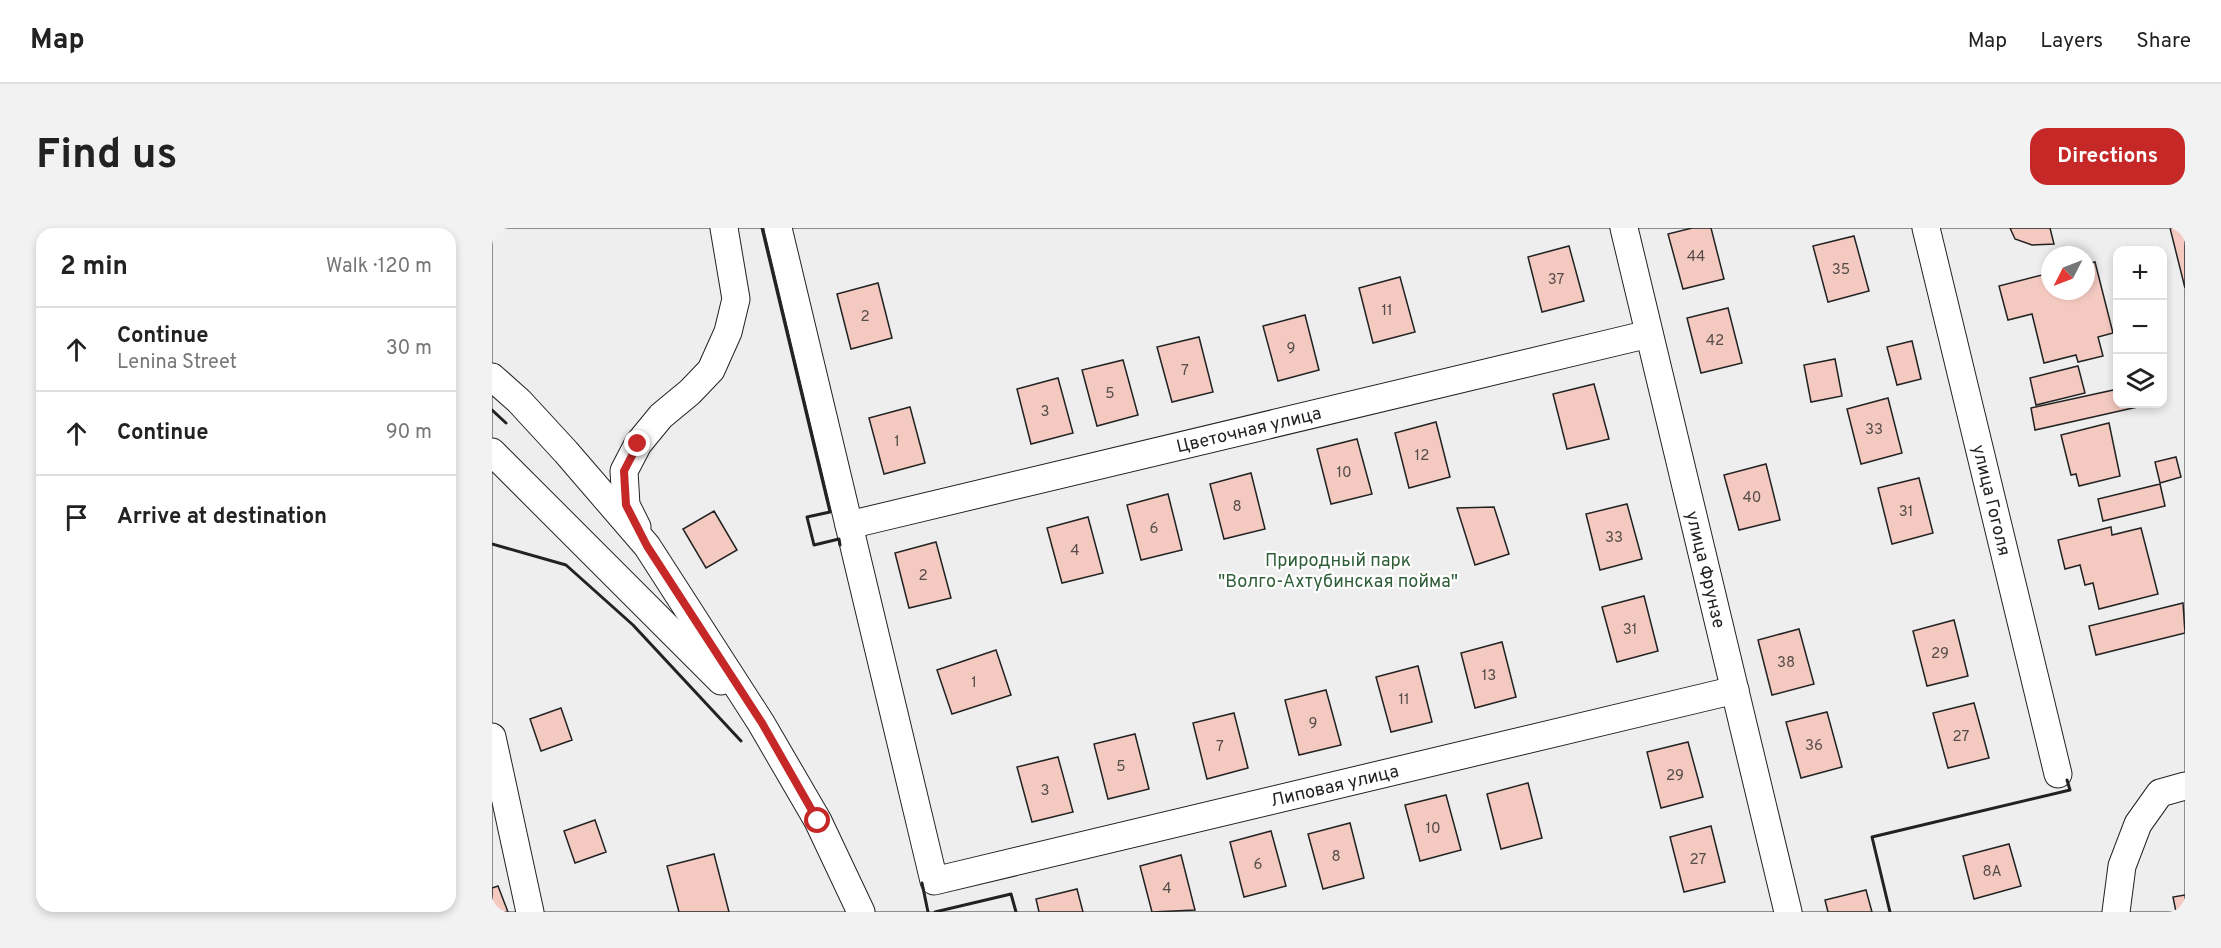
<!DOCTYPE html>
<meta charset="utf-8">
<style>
body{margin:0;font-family:Overpass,sans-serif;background:#f2f2f2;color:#222}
.controls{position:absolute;right:18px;top:18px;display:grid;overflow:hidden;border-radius:12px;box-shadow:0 3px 9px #0003}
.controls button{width:54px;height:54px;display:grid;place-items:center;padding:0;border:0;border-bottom:2px solid #e0e0e0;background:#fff;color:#222;font:30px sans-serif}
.compass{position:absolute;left:1549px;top:18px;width:54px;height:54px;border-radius:50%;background:#fff;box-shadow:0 3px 9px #0003;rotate:228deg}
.stop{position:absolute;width:18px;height:18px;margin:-14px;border:4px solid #c62828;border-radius:50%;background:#fff}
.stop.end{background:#c62828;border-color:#fff;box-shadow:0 2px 6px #0008}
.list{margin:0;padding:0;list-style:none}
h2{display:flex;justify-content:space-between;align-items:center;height:78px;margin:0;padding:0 24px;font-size:26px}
h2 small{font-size:20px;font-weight:400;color:#767676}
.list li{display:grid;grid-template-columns:39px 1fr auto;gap:18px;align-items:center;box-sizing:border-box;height:84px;padding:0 24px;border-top:2px solid #e0e0e0}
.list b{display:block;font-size:22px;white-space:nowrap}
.list p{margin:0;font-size:20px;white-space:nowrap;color:#767676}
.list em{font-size:20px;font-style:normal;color:#767676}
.icon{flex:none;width:33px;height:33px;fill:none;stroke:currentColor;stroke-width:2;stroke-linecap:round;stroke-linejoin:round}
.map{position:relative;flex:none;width:1693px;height:684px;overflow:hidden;border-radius:18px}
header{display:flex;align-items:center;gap:36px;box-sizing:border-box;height:84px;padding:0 30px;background:#fff;border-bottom:2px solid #e0e0e0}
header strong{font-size:28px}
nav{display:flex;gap:33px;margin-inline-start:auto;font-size:21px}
.intro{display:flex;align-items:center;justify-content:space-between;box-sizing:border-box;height:144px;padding:0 36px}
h1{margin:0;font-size:42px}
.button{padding:15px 27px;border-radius:18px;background:#c62828;color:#fff;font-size:21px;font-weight:700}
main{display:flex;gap:36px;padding:0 36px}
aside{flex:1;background:#fff;border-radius:18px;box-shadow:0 3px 9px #0003}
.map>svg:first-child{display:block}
</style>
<header>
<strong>Map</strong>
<nav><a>Map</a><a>Layers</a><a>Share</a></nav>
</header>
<div class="intro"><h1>Find us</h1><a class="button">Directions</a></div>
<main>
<aside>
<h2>2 min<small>Walk · 120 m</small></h2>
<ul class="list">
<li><svg class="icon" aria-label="ahead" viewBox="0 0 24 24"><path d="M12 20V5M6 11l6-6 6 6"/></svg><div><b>Continue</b><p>Lenina Street</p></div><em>30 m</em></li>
<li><svg class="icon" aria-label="ahead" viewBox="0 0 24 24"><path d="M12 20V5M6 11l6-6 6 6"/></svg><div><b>Continue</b></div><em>90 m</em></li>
<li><svg class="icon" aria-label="arrive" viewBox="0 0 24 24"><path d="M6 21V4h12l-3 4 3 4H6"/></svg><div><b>Arrive at destination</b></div></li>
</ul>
</aside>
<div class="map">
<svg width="1693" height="684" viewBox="0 0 1693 684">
<rect width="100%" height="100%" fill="#fff"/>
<path fill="#eee" stroke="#6f6f6f" stroke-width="1.5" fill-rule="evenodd" d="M 0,0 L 1693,0 L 1693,684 L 0,684 ZM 1626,22 L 1670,22 L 1670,176 L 1626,176 ZM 1558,27 L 1594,27 L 1594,63 L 1558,63 Z"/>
<path fill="#f3c9c0" stroke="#222" stroke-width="1.5" d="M 1200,0 L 1219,0 L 1232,51 L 1191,61 L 1176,6 Z
M 1518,0 L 1558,0 L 1562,16 L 1540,17 L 1523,11 Z
M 1678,0 L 1693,0 L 1693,60 Z
M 1362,8 L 1377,63 L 1336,74 L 1321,18 Z
M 1077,18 L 1092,73 L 1050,84 L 1036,29 Z
M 1603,34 L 1621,105 L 1606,109 L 1611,128 L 1586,134 L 1584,127 L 1552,135 L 1540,86 L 1516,92 L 1507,58 L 1558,45 L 1558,63 L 1594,63 L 1594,36 Z
M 908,49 L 923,104 L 881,115 L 867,60 Z
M 386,55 L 400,110 L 359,121 L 345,66 Z
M 1236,80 L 1250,135 L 1209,145 L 1195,90 Z
M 813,87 L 827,142 L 786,153 L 771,98 Z
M 707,109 L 721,164 L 680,174 L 665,119 Z
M 1420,113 L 1429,151 L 1405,157 L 1395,119 Z
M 1343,131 L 1350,168 L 1319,174 L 1312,137 Z
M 631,132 L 646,187 L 605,198 L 590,142 Z
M 1586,138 L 1593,165 L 1544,177 L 1538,150 Z
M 566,150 L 581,205 L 539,216 L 525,161 Z
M 1102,156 L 1117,211 L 1075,221 L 1061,166 Z
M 1626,161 L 1626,176 L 1649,176 L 1650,178 L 1543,202 L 1539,180 Z
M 1396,170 L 1410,225 L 1369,236 L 1355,181 Z
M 418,179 L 433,235 L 392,246 L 377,190 Z
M 944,194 L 958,249 L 917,260 L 903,205 Z
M 1617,195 L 1628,248 L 1587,258 L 1584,246 L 1579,247 L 1569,207 Z
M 865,211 L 880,266 L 839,276 L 825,221 Z
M 1684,229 L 1689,249 L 1668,255 L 1663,234 Z
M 1274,236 L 1288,292 L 1247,302 L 1232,247 Z
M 759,245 L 773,301 L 732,311 L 718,256 Z
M 1427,250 L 1441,305 L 1400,316 L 1386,260 Z
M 1668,256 L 1673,278 L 1611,293 L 1606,271 Z
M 676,266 L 690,322 L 649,332 L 635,277 Z
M 1135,276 L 1150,331 L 1108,342 L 1094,286 Z
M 1002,279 L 1017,326 L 983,337 L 965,280 Z
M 222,283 L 245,322 L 214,340 L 191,301 Z
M 596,289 L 611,345 L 570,355 L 555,300 Z
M 1619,299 L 1620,307 L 1649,300 L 1666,366 L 1607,381 L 1601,355 L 1593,357 L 1588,337 L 1573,341 L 1566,312 Z
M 444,314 L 459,370 L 417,380 L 403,325 Z
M 1152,368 L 1166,423 L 1125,434 L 1110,379 Z
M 1691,375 L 1693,405 L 1604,427 L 1597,398 Z
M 1462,392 L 1476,448 L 1435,458 L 1421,403 Z
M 1307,401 L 1322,456 L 1280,467 L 1266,412 Z
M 1010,414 L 1024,469 L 983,480 L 969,425 Z
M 504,422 L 519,467 L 460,486 L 445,442 Z
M 926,438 L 940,494 L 899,504 L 884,449 Z
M 834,462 L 849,517 L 807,527 L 793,472 Z
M 1482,475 L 1497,530 L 1456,540 L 1441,485 Z
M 69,480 L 80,512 L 49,523 L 38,491 Z
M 1335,484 L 1350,539 L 1309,550 L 1294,494 Z
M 742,485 L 756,540 L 715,551 L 701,495 Z
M 643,506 L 657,561 L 616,571 L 602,516 Z
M 1196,514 L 1211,569 L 1169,580 L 1155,524 Z
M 566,529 L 581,584 L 540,594 L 525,539 Z
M 1036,555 L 1050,610 L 1009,621 L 995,566 Z
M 954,567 L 969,622 L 928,633 L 913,577 Z
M 103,592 L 114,624 L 83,635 L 72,603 Z
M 858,595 L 872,650 L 831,661 L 816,606 Z
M 1219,598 L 1233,654 L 1192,664 L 1178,609 Z
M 779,603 L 794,658 L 752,669 L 738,614 Z
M 1517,616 L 1529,658 L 1482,671 L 1471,628 Z
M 222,626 L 237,684 L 187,684 L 175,638 Z
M 689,627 L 703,682 L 660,684 L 648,638 Z
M 6,658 L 16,684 L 0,684 L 0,660 Z
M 585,661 L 591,684 L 547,684 L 544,671 Z
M 1374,662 L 1380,684 L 1336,684 L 1333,672 Z
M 1693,667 L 1693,684 L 1684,684 L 1681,669 Z"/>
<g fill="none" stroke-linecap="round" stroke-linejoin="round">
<defs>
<g id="minor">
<path id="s1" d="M 286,0 L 442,653 L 1243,462"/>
<path id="s2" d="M 1132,0 L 1296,684"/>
<path id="s3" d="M 1434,0 L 1566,546"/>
<path d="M 0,149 L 27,173 L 74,224 L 155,318 L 269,495 L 326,593 L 369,684"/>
<path d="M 0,224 L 229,453"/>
<path id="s4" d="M 357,297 L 1157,106"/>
<path d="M 145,299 L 134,277 L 132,243 L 146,216 L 169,188 L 198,164 L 219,142 L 236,104 L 244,71 L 232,0"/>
<path d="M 0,509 L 38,684"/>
<path d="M 1624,684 L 1630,638 L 1646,596 L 1668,565 L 1693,558"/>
</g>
</defs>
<use href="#minor" stroke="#222" stroke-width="29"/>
<use href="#minor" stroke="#fff" stroke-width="27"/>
<path stroke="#222" stroke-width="3" d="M 270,0 L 338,284 L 315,289 L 322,317 L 347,311 L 348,317
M 0,182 L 14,195
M 0,316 L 74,337 L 141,397 L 249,513
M 430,655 L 436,684
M 443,684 L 519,666 L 524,684
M 1398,684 L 1380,609 L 1578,562 L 1575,552"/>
</g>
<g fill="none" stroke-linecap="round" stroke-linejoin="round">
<path stroke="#c62828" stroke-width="8" d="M 146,216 L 132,243 L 134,277 L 155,318 L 270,495 L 326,593"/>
</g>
<g text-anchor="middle" stroke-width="4.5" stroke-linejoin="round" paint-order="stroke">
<g font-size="15" fill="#564c4a">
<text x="1204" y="33">44</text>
<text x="1349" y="46">35</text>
<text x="1064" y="56">37</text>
<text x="895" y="87">11</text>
<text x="373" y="93">2</text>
<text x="1223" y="117">42</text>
<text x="799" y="125">9</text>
<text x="693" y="147">7</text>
<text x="618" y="170">5</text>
<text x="553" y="188">3</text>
<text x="1382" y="206">33</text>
<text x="405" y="218">1</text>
<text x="930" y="232">12</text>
<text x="852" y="249">10</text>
<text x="1260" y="274">40</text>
<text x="745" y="283">8</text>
<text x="1414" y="288">31</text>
<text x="662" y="305">6</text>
<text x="1122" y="314">33</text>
<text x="583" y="327">4</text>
<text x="431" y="352">2</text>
<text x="1138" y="406">31</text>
<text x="1448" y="430">29</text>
<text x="1294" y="439">38</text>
<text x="997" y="452">13</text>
<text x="482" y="459">1</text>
<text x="912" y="476">11</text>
<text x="821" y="500">9</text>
<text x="1469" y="513">27</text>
<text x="1322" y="522">36</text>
<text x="728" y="523">7</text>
<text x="629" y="543">5</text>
<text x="1183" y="552">29</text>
<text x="553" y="567">3</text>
<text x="941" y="605">10</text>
<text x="844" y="633">8</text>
<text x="1206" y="636">27</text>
<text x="766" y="641">6</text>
<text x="1500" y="648">8А</text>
<text x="675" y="665">4</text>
</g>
<g font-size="18" fill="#222" stroke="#fff">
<text dy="6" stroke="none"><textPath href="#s4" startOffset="411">Цветочная улица</textPath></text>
<text dy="6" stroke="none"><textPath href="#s3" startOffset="280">улица Гоголя</textPath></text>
<text dy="6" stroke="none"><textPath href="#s2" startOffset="351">улица Фрунзе</textPath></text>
<text dy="6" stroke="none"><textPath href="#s1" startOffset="1083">Липовая улица</textPath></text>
</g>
<g font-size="18" fill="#2f5e38" stroke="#fff">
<text x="846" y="338">Природный парк<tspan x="846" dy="21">"Волго-Ахтубинская пойма"</tspan></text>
</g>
</g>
</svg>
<div class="controls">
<button>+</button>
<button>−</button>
<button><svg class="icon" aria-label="layers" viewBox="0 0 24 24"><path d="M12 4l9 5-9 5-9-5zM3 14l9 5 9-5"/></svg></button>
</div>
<svg class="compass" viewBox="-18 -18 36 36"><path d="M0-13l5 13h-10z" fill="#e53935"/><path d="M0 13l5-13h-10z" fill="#767676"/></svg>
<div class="stop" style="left:326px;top:593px"></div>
<div class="stop end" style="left:146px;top:216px"></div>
</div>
</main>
